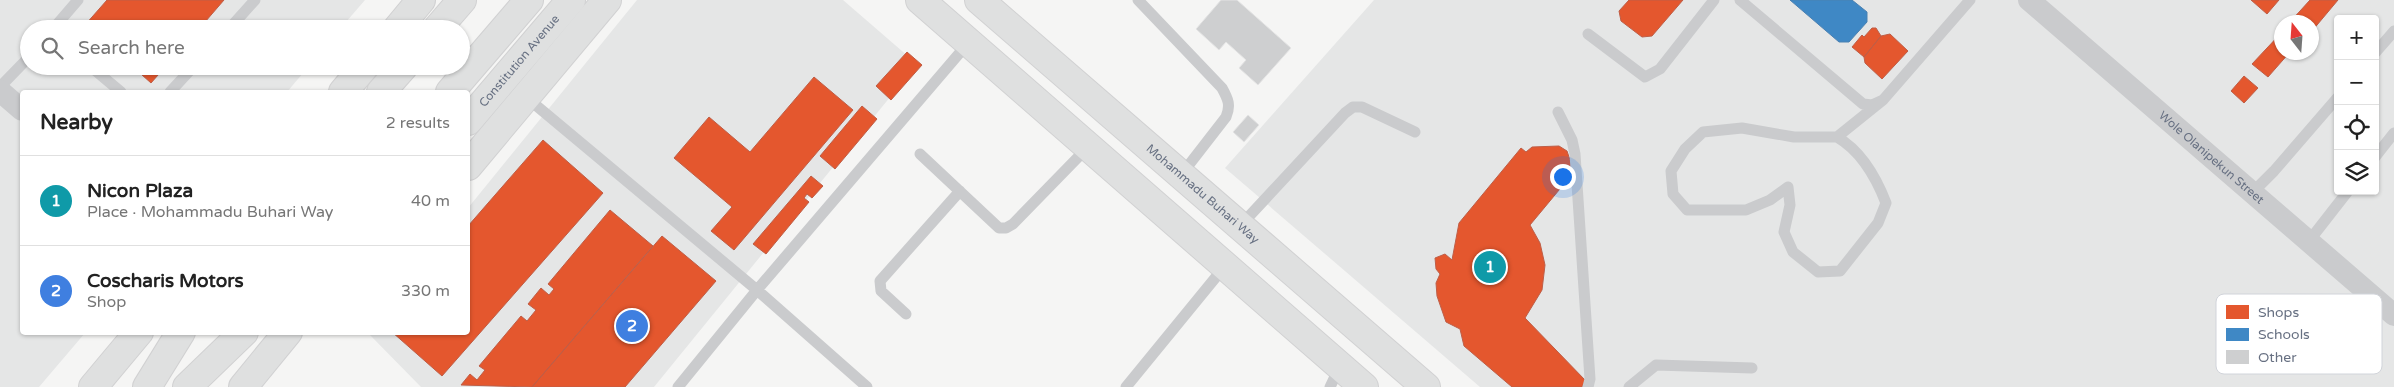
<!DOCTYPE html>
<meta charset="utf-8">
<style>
body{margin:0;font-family:"Varela Round",sans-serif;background:#f2f2f2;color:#222}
.controls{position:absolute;right:15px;top:15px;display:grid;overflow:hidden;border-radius:5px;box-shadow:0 1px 4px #0004}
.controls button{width:45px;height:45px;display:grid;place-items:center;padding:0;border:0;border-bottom:1px solid #e0e0e0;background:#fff;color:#222;font:25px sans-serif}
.compass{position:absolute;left:2274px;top:15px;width:45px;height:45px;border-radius:50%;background:#fff;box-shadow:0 1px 4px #0004;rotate:343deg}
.you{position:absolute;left:1562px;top:176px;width:18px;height:18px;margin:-12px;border:4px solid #fff;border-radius:50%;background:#1a73e8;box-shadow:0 0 0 8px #1a73e833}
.badge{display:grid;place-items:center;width:32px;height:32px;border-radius:50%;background:#0b8043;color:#fff;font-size:16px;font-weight:700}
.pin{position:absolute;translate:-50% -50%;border:2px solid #fff;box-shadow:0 1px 5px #0006}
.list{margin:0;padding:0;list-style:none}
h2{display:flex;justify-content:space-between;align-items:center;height:65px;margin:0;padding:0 20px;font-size:21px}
h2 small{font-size:16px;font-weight:400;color:#767676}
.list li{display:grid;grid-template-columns:32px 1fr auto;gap:15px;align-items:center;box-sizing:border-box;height:90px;padding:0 20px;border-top:1px solid #e0e0e0}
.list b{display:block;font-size:19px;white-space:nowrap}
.list p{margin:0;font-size:16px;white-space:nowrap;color:#767676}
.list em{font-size:16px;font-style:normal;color:#767676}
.icon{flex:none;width:28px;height:28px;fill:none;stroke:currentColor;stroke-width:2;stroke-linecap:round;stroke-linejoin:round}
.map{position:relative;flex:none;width:2394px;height:387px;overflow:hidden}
.search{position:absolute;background:#fff;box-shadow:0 1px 4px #0004;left:20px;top:20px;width:450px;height:55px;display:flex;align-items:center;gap:12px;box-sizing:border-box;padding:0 18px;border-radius:28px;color:#767676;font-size:19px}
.panel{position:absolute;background:#fff;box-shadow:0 1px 4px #0004;left:20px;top:90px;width:450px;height:245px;border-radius:5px}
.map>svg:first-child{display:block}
</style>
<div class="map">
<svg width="2394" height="387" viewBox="0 0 2394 387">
<rect width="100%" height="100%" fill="#f5f5f4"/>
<path fill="#e5e6e6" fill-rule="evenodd" d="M 0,0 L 365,0 L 340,29 L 29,29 L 29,66 L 309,66 L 287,92 L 22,92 L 22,332 L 85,333 L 39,387 L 0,387 Z
M 637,0 L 843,0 L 917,64 L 654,387 L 421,387 L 368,333 L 468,332 L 468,208 Z
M 1374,0 L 2394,0 L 2394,387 L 1480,387 L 1225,168 ZM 2338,19 L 2375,19 L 2375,191 L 2338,191 ZM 2282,22 L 2312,22 L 2312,52 L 2282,52 Z"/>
<path fill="#e4572e" stroke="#be5e47" d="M 107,0 L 224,0 L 199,29 L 89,29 L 85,25 Z
M 1629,0 L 1683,0 L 1652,36 L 1642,37 L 1621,21 L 1619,11 Z
M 2251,0 L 2279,0 L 2267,14 Z
M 2310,0 L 2338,0 L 2312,31 L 2312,22 L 2290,22 Z
M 1872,28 L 1876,28 L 1881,36 L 1864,57 L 1852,47 L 1862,35 L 1864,37 Z
M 2282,32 L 2282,52 L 2290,52 L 2268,77 L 2252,64 Z
M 1890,34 L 1908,51 L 1882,79 L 1865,63 L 1864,57 L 1881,36 Z
M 907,52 L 922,65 L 891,100 L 876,86 Z
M 132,66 L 166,66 L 151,83 Z
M 2244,76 L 2258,88 L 2244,103 L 2231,91 Z
M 814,77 L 853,110 L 734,250 L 711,231 L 732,207 L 674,158 L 709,117 L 750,152 Z
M 862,106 L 877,119 L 835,169 L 820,156 Z
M 543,140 L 603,193 L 442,376 L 392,332 L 468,332 L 468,226 Z
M 1559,146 L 1567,151 L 1574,172 L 1530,225 L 1540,243 L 1545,265 L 1542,290 L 1525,318 L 1585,380 L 1582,387 L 1512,387 L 1464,346 L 1460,329 L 1446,322 L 1437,296 L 1436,283 L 1440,274 L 1436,269 L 1435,258 L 1445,254 L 1452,260 L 1459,223 L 1521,148 L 1526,152 L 1532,147 Z
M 811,176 L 823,186 L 812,198 L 807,194 L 804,198 L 809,202 L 766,254 L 753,244 Z
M 610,210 L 653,246 L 532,387 L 461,385 L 470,374 L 477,380 L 485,370 L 479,366 L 521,316 L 527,321 L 536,310 L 528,304 L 541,288 L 549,295 L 554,289 L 548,284 Z
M 662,236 L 716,281 L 625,387 L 532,387 Z"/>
<path fill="#3f88c5" stroke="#4b81b1" d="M 1790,0 L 1852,0 L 1867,12 L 1867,22 L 1849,42 L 1839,42 Z"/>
<path fill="#cecfd0" stroke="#e4e4e4" d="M 1221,0 L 1237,0 L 1291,48 L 1258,85 L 1239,68 L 1246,60 L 1226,42 L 1219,50 L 1196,29 Z
M 1248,115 L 1259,125 L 1244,142 L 1233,132 Z"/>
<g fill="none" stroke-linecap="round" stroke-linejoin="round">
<defs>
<g id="secondary">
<path d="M 920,0 L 1364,387"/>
<path id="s2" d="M 979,0 L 1426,387"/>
<path d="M 437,29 L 462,0"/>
<path d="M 381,92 L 404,66"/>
<path d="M 450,92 L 529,0"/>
<path d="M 147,387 L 181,332"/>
<path d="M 187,387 L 244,332"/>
</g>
<g id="primary">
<path d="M 397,29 L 421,0"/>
<path d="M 343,92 L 365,66"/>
<path id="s3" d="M 468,121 L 571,0"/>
<path d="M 468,166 L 607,0"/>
<path d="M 93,387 L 139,332"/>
<path d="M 243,387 L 288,332"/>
</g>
</defs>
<use href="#secondary" stroke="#d1d1d2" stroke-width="30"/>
<use href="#primary" stroke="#d1d1d2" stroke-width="30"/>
<path stroke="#cacbcd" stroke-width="11" d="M 1138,0 L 1222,88 C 1228,99 1231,105 1226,117 L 1181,175
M 1740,0 L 1863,104 L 1872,105 L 1883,100 L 1970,0
M 53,29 L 78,0
M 229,29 L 255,0
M 1588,34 L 1645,77 L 1660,69 L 1714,0
M 2375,53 L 2394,31
M 90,66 L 121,92
M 0,87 L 29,57
M 170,92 L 194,66
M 526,97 L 757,290 L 969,42
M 1558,112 L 1572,140 L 1575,154 L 1590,379 L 1588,387
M 1837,137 L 1794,137 L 1742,128 L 1703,132 L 1685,149 L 1671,171 L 1673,194 L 1687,210 L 1746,210 L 1770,200 L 1788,187 L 1790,205 L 1784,232 L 1793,252 L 1818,272 L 1840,271 L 1878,223 L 1886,203 C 1876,177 1861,151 1837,137 L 1883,100
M 920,154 L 999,228 L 1006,228 L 1013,224 L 1089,146
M 2375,157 L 2394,133
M 2253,192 L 2274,171 L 2338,97
M 1240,226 L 1345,113 L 1353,107 L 1362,107 L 1415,132
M 2309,241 L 2348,191
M 906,314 L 881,291 L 880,281 L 960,191
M 678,387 L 757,290 L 867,387
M 1126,387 L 1225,266
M 1330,387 L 1340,366
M 1629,387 L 1656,365 L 1752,368"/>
<g stroke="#cacbcd" stroke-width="22">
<path id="s1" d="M 2029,0 L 2394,315"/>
<path d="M 0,91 L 22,110"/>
</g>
<use href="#secondary" stroke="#dfe0e0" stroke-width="28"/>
<use href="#primary" stroke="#dfe0e0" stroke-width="28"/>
</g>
<g text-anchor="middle" stroke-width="5" stroke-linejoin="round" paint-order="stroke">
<g font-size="12" fill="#677082" stroke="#fff">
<text dy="4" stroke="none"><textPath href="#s3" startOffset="79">Constitution Avenue</textPath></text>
<text dy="4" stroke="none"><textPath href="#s1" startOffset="241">Wole Olanipekun Street</textPath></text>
<text dy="4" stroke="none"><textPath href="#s2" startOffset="296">Mohammadu Buhari Way</textPath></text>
</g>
</g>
<rect x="2216" y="294" width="166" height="80" rx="8" fill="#fff" stroke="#d1d4da" stroke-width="1"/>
<rect x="2226" y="305" width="23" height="14" fill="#e4572e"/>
<rect x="2226" y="328" width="23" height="13" fill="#3f88c5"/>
<rect x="2226" y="350" width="23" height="14" fill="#cecfd0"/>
<g font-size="14" fill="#677082">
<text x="2258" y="317">Shops</text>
<text x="2258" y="339">Schools</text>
<text x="2258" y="362">Other</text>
</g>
</svg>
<div class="controls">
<button>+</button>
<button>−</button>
<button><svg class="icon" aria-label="locate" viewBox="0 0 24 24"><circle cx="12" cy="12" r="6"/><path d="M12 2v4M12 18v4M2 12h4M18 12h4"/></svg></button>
<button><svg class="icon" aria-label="layers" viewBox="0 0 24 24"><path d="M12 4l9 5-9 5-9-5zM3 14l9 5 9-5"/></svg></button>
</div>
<svg class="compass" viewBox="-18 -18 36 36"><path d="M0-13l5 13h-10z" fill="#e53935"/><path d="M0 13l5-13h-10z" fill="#767676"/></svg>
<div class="you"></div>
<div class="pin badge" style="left:1490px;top:267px;background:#0f9aa8">1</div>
<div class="pin badge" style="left:632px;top:326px;background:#3f7fe0">2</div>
<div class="search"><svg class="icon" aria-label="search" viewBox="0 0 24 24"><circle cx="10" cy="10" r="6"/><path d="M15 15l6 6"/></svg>Search here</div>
<section class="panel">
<h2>Nearby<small>2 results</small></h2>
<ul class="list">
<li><span class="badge" style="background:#0f9aa8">1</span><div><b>Nicon Plaza</b><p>Place · Mohammadu Buhari Way</p></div><em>40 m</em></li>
<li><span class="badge" style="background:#3f7fe0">2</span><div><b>Coscharis Motors</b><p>Shop</p></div><em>330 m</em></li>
</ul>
</section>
</div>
